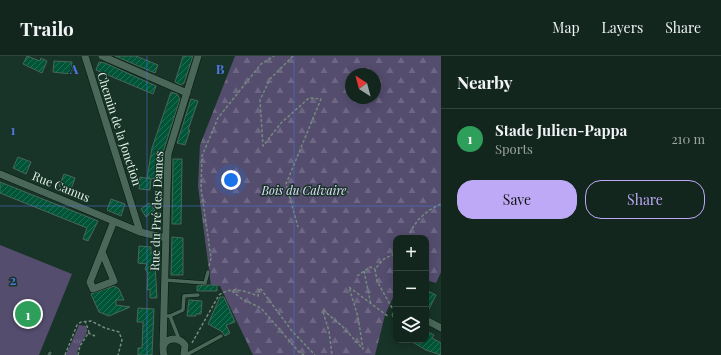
<!DOCTYPE html>
<meta charset="utf-8">
<style>
body{margin:0;font-family:"Playfair Display",serif;background:#1f322a;color:#f1f3f6}
.controls{position:absolute;right:12px;bottom:12px;display:grid;overflow:hidden;border-radius:8px;box-shadow:0 2px 10px #0003}
.controls button{width:36px;height:36px;display:grid;place-items:center;padding:0;border:0;border-bottom:1px solid #31433b;background:#12261d;color:#f1f3f6;font:20px sans-serif}
.compass{position:absolute;left:345px;top:12px;width:36px;height:36px;border-radius:50%;background:#12261d;box-shadow:0 2px 10px #0003;rotate:324deg}
.you{position:absolute;left:231px;top:124px;width:14px;height:14px;margin:-10px;border:3px solid #fff;border-radius:50%;background:#1a73e8;box-shadow:0 0 0 6px #1a73e833}
.badge{display:grid;place-items:center;width:26px;height:26px;border-radius:50%;background:#bda9f5;color:#fff;font-size:13px;font-weight:700}
.pin{position:absolute;translate:-50% -50%;border:2px solid #fff;box-shadow:0 1px 4px #0006}
.list{margin:0;padding:0;list-style:none}
h2{display:flex;justify-content:space-between;align-items:center;height:52px;margin:0;padding:0 16px;font-size:17px}
h2 small{font-size:13px;font-weight:400;color:#9ca5a4}
.list li{display:grid;grid-template-columns:26px 1fr auto;gap:12px;align-items:center;box-sizing:border-box;height:60px;padding:0 16px;border-top:1px solid #31433b}
.list b{display:block;font-size:15px;white-space:nowrap}
.list p{margin:0;font-size:13px;white-space:nowrap;color:#9ca5a4}
.list em{font-size:13px;font-style:normal;color:#9ca5a4}
.actions{display:flex;gap:8px;padding:12px 16px}
.actions a{flex:1;padding:9px 0;border:1px solid #bda9f5;border-radius:16px;text-align:center;font-size:14px;color:#bda9f5}
.actions .main{background:#bda9f5;color:#111}
.icon{flex:none;width:22px;height:22px;fill:none;stroke:currentColor;stroke-width:2;stroke-linecap:round;stroke-linejoin:round}
.map{position:relative;flex:none;width:441px;height:299px;overflow:hidden}
header{display:flex;align-items:center;gap:24px;box-sizing:border-box;height:56px;padding:0 20px;background:#12261d;border-bottom:1px solid #31433b}
header strong{font-size:19px}
nav{display:flex;gap:22px;margin-inline-start:auto;font-size:14px}
main{display:flex}
aside{flex:1;background:#12261d}
.map>svg:first-child{display:block}
</style>
<header>
<strong>Trailo</strong>
<nav><a>Map</a><a>Layers</a><a>Share</a></nav>
</header>
<main>
<div class="map">
<svg width="441" height="299" viewBox="0 0 441 299">
<defs>
<pattern id="grass-tufts" width="24" height="20" patternUnits="userSpaceOnUse"><rect width="24" height="20" fill="#554d6e"/><path d="M3 7l-1-3M5 7V3M7 7l1-3M15 17l-1-3M17 17v-4M19 17l1-3" fill="none" stroke="#6d6783"/></pattern>
<pattern id="forest-firs" width="22" height="20" patternUnits="userSpaceOnUse"><rect width="22" height="20" fill="#554d6e"/><path d="M5 1l3.5 6h-7zM16 11l3.5 6h-7z" fill="#6d6783"/></pattern>
<pattern id="building-hatch" width="6" height="6" patternUnits="userSpaceOnUse"><rect width="6" height="6" fill="#005539"/><path d="M-1 1l2-2M0 6l6-6M5 7l2-2" fill="none" stroke="#256e56"/></pattern>
</defs>
<rect width="100%" height="100%" fill="#183327"/>
<path fill="url(#grass-tufts)" d="M 79,269 L 86,270 C 90,279 77,289 77,299 L 66,299 Z"/>
<path fill="url(#forest-firs)" fill-rule="evenodd" d="M 235,0 L 441,0 L 441,216 L 436,227 L 426,224 L 426,182 L 396,182 L 396,235 L 385,259 L 375,299 L 253,299 L 220,230 L 211,229 L 198,130 L 200,89 ZM 351,18 L 375,18 L 375,42 L 351,42 Z"/>
<path fill="#554d6e" d="M 0,189 L 72,218 L 39,299 L 0,299 Z"/>
<path fill="url(#building-hatch)" stroke="#4a6759" d="M 27,0 L 40,5 L 41,2 L 47,5 L 42,17 L 23,8 Z
M 115,0 L 136,0 L 158,9 L 155,17 Z
M 183,0 L 193,0 L 184,27 L 181,29 L 175,26 Z
M 54,5 L 72,6 L 71,18 L 53,16 Z
M 99,6 L 105,7 L 156,30 L 153,38 L 96,14 Z
M 171,36 L 177,38 L 180,43 L 159,109 L 158,123 L 147,122 L 152,92 Z
M 191,43 L 198,45 L 188,74 L 190,74 L 185,89 L 177,87 Z
M 18,101 L 31,106 L 26,118 L 13,112 Z
M 173,103 L 182,103 L 181,168 L 172,168 Z
M 64,118 L 75,122 L 70,136 L 59,130 Z
M 140,121 L 151,123 L 150,134 L 139,133 Z
M 0,126 L 98,165 L 88,185 L 83,183 L 87,172 L 0,137 Z
M 111,143 L 125,148 L 121,160 L 107,154 Z
M 149,147 L 155,154 L 146,161 L 141,153 Z
M 172,181 L 183,182 L 183,219 L 171,219 Z
M 139,190 L 151,191 L 151,198 L 153,195 L 153,208 L 155,209 L 157,242 L 150,242 L 150,233 L 147,234 L 148,217 L 145,213 L 147,208 L 138,207 Z
M 207,229 L 217,229 L 217,235 L 197,235 L 197,230 Z
M 114,230 L 119,233 L 124,244 L 116,244 L 116,249 L 130,251 L 109,260 L 99,256 L 91,238 Z
M 426,234 L 436,239 L 426,259 Z
M 220,241 L 224,241 L 235,266 L 226,269 L 230,277 L 225,280 L 221,275 L 208,268 Z
M 189,244 L 202,245 L 201,258 L 196,258 L 196,260 L 187,260 Z
M 138,252 L 154,253 L 152,299 L 138,299 L 138,292 L 142,292 L 143,266 L 137,266 Z
M 426,275 L 434,279 L 432,282 L 441,287 L 441,299 L 426,294 L 409,284 L 426,284 Z"/>
<g fill="none" stroke-linecap="round" stroke-linejoin="round">
<defs>
<path id="lane" d="M 165,224 L 205,227 L 208,216
M 168,260 L 170,260 L 179,283
M 170,260 L 183,254 L 184,240 L 198,239
M 49,299 L 50,297
M 186,299 L 221,280"/>
<path id="street" d="M 85,0 L 140,176
M 102,0 L 187,37
M 0,118 L 140,176 L 166,182
M 102,196 L 114,225 L 93,233 L 90,226 L 114,165
M 395,259 L 396,258
M 426,264 L 441,272
M 163,291 L 168,98 L 198,0
M 164,299 C 159,284 176,277 185,289 L 184,299"/>
</defs>
<use href="#lane" stroke="#011a0f" stroke-width="4.5"/>
<use href="#street" stroke="#011a0f" stroke-width="8"/>
<path stroke="#748a7f" stroke-width="1.5" stroke-dasharray="3 2" stroke-linecap="butt" d="M 293,0 L 270,23 L 260,44 L 263,90 L 281,67 L 309,42 L 321,43 L 286,128 L 298,171
M 409,182 C 412,166 427,154 441,148
M 209,210 L 211,202 L 201,132 L 202,100 L 218,62 L 261,8 L 274,0
M 364,215 L 371,249
M 357,220 L 370,211 L 375,213
M 349,231 L 389,261
M 232,235 L 242,243 L 261,252 L 299,296 L 304,299
M 392,252 L 377,225 L 375,213 L 384,203 L 396,197
M 323,254 L 342,270 L 363,293 L 358,261 L 349,231
M 323,256 L 329,275 L 332,299
M 88,277 L 95,280
M 192,287 L 219,239 C 232,230 245,235 258,240 L 260,232 L 292,275 L 315,299
M 65,299 L 77,269 L 81,266 L 91,265 L 105,272 L 119,276 L 122,284 L 118,299
M 78,299 L 80,290 L 89,276 L 85,265"/>
<use href="#lane" stroke="#4a6759" stroke-width="3.5"/>
<use href="#street" stroke="#4a6759" stroke-width="7"/>
</g>
<path fill="none" stroke="#4e77dc" stroke-width="1" stroke-opacity="0.55" d="M 147,0 L 147,299M 294,0 L 294,299M 0,150 L 441,150"/>
<g text-anchor="middle" stroke-width="3" stroke-linejoin="round" paint-order="stroke">
<g font-size="12" fill="#e2f2e9" stroke="#183327">
<text transform="translate(119 73) rotate(72)" y="4">Chemin de la Jonction</text>
<text transform="translate(61 131) rotate(22)" y="4">Rue Camus</text>
<text transform="translate(157 155) rotate(-88)" y="4">Rue du Pré des Dames</text>
</g>
<g font-size="12" font-style="italic" fill="#e5ddff" stroke="#183327">
<text x="304" y="139">Bois du Calvaire</text>
</g>
</g>
<g font-size="13" text-anchor="middle" font-weight="bold" fill="#4e77dc" stroke="#183327" stroke-width="3" stroke-linejoin="round" paint-order="stroke">
<text x="74" y="18">A</text>
<text x="220" y="18">B</text>
<text x="13" y="79">1</text>
<text x="13" y="229">2</text>
</g>
</svg>
<div class="controls">
<button>+</button>
<button>−</button>
<button><svg class="icon" aria-label="layers" viewBox="0 0 24 24"><path d="M12 4l9 5-9 5-9-5zM3 14l9 5 9-5"/></svg></button>
</div>
<svg class="compass" viewBox="-18 -18 36 36"><path d="M0-13l5 13h-10z" fill="#e53935"/><path d="M0 13l5-13h-10z" fill="#9ca5a4"/></svg>
<div class="you"></div>
<div class="pin badge" style="left:28px;top:258px;background:#2e9e5b">1</div>
</div>
<aside>
<h2>Nearby<small></small></h2>
<ul class="list">
<li><span class="badge" style="background:#2e9e5b">1</span><div><b>Stade Julien-Pappa</b><p>Sports</p></div><em>210 m</em></li>
</ul>
<div class="actions"><a class="main">Save</a><a>Share</a></div>
</aside>
</main>
